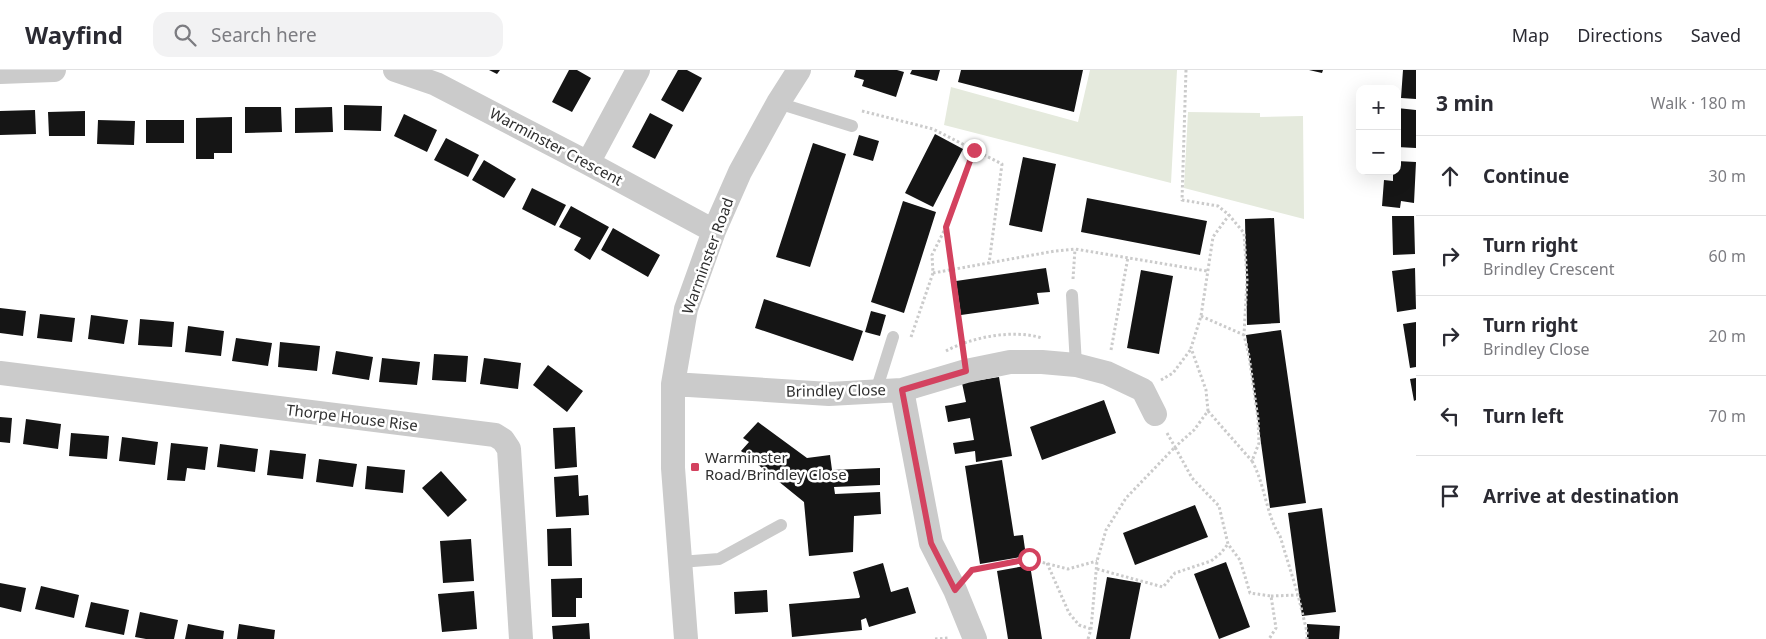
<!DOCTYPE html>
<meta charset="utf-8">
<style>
body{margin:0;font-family:"Noto Sans",sans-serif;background:#f2f2f3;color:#2b2b33}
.controls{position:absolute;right:15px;top:15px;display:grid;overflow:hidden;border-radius:10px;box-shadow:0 5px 20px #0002}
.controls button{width:45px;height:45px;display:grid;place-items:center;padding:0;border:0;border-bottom:1px solid #e1e1e2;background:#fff;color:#2b2b33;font:25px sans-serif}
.stop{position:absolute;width:15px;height:15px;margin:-11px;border:4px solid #d3425f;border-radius:50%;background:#fff}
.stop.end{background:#d3425f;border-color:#fff;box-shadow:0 1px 5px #0008}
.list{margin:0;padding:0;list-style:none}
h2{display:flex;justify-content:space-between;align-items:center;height:65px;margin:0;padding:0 20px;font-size:21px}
h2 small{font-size:16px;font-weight:400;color:#7c7c81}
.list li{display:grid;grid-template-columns:32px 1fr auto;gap:15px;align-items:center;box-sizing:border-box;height:80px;padding:0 20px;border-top:1px solid #e1e1e2}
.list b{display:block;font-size:19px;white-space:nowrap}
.list p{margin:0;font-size:16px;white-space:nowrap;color:#7c7c81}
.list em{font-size:16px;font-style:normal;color:#7c7c81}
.icon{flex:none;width:28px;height:28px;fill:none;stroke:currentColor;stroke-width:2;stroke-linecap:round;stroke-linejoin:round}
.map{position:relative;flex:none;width:1416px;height:569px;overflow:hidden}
header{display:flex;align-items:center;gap:30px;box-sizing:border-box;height:70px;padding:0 25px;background:#fff;border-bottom:1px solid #e1e1e2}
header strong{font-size:24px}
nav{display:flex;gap:28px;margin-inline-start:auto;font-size:18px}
.search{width:350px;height:45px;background:#f2f2f3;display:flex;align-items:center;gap:12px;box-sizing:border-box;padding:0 18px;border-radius:15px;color:#7c7c81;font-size:19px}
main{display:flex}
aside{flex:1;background:#fff}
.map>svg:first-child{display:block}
</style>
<header>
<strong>Wayfind</strong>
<div class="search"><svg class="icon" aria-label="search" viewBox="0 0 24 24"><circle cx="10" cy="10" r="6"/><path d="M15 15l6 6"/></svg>Search here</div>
<nav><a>Map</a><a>Directions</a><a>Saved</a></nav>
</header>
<main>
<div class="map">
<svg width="1416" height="569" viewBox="0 0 1416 569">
<rect width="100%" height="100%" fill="#fff"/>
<path fill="#e5eadd" d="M 1090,0 L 1177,0 L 1171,113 L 944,55 L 951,17 L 1078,52 Z
M 1188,42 L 1260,43 L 1260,47 L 1303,46 L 1304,149 L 1184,118 Z"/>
<path fill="#151515" d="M 489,0 L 500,0 L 497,4 Z
M 569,0 L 577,0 L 591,8 L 572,42 L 552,32 Z
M 678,0 L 687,0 L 702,8 L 683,42 L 661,30 Z
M 856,0 L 897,0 L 904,2 L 896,27 L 862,16 L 864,10 L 854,7 Z
M 912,0 L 940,0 L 937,11 L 910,4 Z
M 961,0 L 1083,0 L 1074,42 L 958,12 Z
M 1309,0 L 1323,0 L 1322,3 Z
M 1403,0 L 1416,0 L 1416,29 L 1401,28 Z
M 344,35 L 382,36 L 381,61 L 344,60 Z
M 245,37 L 281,37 L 282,62 L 245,63 Z
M 332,37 L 333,62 L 295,63 L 295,38 Z
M 1397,38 L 1416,40 L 1416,78 L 1397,77 Z
M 35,40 L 36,64 L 0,65 L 0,41 Z
M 85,41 L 85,66 L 49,66 L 48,42 Z
M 650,43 L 673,55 L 655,89 L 632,77 Z
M 404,44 L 437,60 L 427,82 L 394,66 Z
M 232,47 L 232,83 L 214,83 L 214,89 L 196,89 L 196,48 Z
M 98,50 L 135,51 L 134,75 L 97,74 Z
M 146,50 L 184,50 L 184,73 L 146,73 Z
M 935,64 L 963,79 L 933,137 L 905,123 Z
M 859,65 L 879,71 L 873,91 L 853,85 Z
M 446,68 L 479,85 L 468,107 L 434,90 Z
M 813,73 L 846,84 L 810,197 L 776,187 Z
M 1023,87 L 1056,94 L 1042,162 L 1009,155 Z
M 484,90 L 516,109 L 504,128 L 472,110 Z
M 1397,91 L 1416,92 L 1414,133 L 1401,131 L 1400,138 L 1382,136 L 1384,110 L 1393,111 L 1393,101 L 1397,101 Z
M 532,118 L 566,135 L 555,156 L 522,139 Z
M 1087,128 L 1207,151 L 1200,185 L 1081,162 Z
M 903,131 L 936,142 L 904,243 L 871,232 Z
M 571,136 L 609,157 L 590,190 L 574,180 L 581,168 L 559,157 Z
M 1392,146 L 1414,146 L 1415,184 L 1393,185 Z
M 1274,148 L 1280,253 L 1247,255 L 1245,149 Z
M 613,158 L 660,185 L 648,207 L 601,180 Z
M 1046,198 L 1050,222 L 1037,223 L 1039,234 L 961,245 L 956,211 Z
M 1415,198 L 1416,239 L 1397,242 L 1392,201 Z
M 1141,200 L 1173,206 L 1159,284 L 1127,278 Z
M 764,229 L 863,261 L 853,291 L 755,258 Z
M 0,238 L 26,241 L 23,266 L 0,263 Z
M 871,241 L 886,245 L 880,266 L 865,262 Z
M 40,244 L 75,248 L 72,272 L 37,268 Z
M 91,245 L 128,250 L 124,274 L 88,269 Z
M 140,249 L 174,252 L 172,277 L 138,275 Z
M 1416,252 L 1416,297 L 1410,298 L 1403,254 Z
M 188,256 L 224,261 L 221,286 L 185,282 Z
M 1281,260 L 1306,433 L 1270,438 L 1246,265 Z
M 236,268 L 272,273 L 268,296 L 232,291 Z
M 280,272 L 320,276 L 317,301 L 278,297 Z
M 336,281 L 373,287 L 369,310 L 332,304 Z
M 434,284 L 468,286 L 466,312 L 432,310 Z
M 382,288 L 420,292 L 417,315 L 379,312 Z
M 484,288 L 521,293 L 518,319 L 480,314 Z
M 548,295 L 583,321 L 567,342 L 533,315 Z
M 999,307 L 1012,386 L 976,392 L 975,381 L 955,384 L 953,373 L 974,370 L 970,348 L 948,352 L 945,336 L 966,332 L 962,313 Z
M 1416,308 L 1416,330 L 1414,331 L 1410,309 Z
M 1104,330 L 1116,363 L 1042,390 L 1030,357 Z
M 0,347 L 12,348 L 10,373 L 0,372 Z
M 26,349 L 61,354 L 58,379 L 23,374 Z
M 758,352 L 807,388 L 830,385 L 832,400 L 880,398 L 880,415 L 834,417 L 835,424 L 880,422 L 881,444 L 854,446 L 853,482 L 809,486 L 804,432 L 741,381 L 749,372 L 743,368 Z
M 575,357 L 577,397 L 555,399 L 553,358 Z
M 71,363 L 109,366 L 107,389 L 69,386 Z
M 122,367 L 158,372 L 155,395 L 119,391 Z
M 171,373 L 208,377 L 205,400 L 187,398 L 185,411 L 167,410 Z
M 220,374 L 258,379 L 255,402 L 217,397 Z
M 270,380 L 306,384 L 303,409 L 267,405 Z
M 319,389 L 357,394 L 353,417 L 316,412 Z
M 1002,390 L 1014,466 L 1023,465 L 1026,486 L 980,494 L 965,396 Z
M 367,396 L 405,400 L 403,423 L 365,419 Z
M 441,401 L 467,430 L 448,447 L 422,418 Z
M 578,405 L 579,426 L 588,425 L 589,445 L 556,447 L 554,407 Z
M 1195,435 L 1208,467 L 1135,495 L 1123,463 Z
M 1322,438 L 1336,542 L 1302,546 L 1288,443 Z
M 571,458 L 572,496 L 548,496 L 547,459 Z
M 471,469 L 474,511 L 443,513 L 440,471 Z
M 1226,492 L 1250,557 L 1219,569 L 1194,504 Z
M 883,493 L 891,522 L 908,517 L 916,543 L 869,557 L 866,548 L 861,550 L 862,560 L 792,567 L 789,534 L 859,528 L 860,527 L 853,502 Z
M 1030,495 L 1042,569 L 1008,569 L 997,501 Z
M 1107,507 L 1141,513 L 1130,569 L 1096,569 Z
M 582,508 L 582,528 L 576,528 L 576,547 L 552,547 L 551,509 Z
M 0,513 L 26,518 L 21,542 L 0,537 Z
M 41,516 L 79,525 L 74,548 L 35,539 Z
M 767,520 L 768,542 L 735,544 L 734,522 Z
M 474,521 L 477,559 L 442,562 L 438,524 Z
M 91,532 L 129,540 L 124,565 L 85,557 Z
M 140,542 L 178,550 L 174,569 L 146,569 L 135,567 Z
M 589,553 L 590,569 L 553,569 L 552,556 Z
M 188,554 L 224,561 L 223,569 L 185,569 Z
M 239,554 L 275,560 L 274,569 L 237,569 Z
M 1307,554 L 1340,556 L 1339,569 L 1307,569 Z"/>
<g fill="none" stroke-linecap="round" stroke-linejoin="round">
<path stroke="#cbcbcb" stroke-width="3" stroke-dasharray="2.5 2.5" stroke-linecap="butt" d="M 1186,0 L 1182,130 L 1218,136 L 1229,145 L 1244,163 L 1247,210 L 1244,265 L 1249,286 L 1258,349 L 1259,373 L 1252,391 C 1265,414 1266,445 1280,466 L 1298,525 L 1307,562 L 1307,569
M 862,41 L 933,59 L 1002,94 L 989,194
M 946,158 L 962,273
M 933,203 L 1055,181 L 1075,179 L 1207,201
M 1073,209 L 1075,179
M 1201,246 L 1244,265
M 911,267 L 933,203 L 932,185 L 946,157 L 974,80
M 1111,280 L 1128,187
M 946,281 C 972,267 1013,259 1042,268
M 1161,310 L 1173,303 L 1191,279
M 1208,341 L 1252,391
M 1167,363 L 1175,377 L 1194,360 L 1208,341 L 1206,320 L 1191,278 L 1201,246 L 1213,167 L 1229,145
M 1047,493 L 1069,543 L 1079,555 L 1091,559
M 1097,499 L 1163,517 L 1175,503 L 1211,491 L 1221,483 L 1228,474
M 970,502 L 972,500 L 1029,489 L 1068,499 L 1097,491
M 1271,526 L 1298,525
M 935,569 L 949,568
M 1088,569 L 1091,559 L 1097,491 L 1106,460 L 1126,428 L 1175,377 L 1192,408 L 1219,436 L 1228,474 L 1240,490 L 1250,523 L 1271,526 L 1276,558 L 1269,569"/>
<path stroke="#cbcbcb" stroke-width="12" d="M 778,33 L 852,56
M 1072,225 L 1076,295
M 876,321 L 893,267
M 680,492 L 719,489 L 781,455"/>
<path stroke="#cbcbcb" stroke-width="24" d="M 395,0 L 436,14 L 588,93 L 714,161
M 0,2 L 54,0
M 588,93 L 638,0
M 0,303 L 495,365 L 503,370 L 509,379 L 521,569
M 673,314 L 829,324 L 902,320 L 966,301 L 1010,292 L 1042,292 L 1076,295 L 1107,303 L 1143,320 L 1155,344
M 902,320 L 931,473 L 955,520 L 975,569
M 686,569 L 673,398 L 673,314 L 686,239 L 714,161 L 740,102 L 778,33 L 799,0"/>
</g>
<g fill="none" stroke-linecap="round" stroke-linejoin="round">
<path stroke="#d3425f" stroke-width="6" d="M 974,80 L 946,157 L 966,301 L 902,320 L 931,473 L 955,520 L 972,500 L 1029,489"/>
</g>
<rect fill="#d3425f" stroke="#fff" stroke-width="2" x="690" y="392" width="10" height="10" rx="2.5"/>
<g text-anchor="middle" stroke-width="5" stroke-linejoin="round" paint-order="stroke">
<g font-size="15" fill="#2e2e2e" stroke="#fff">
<text transform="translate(556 77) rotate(28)" y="5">Warminster Crescent</text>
<text transform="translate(708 186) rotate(-70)" y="5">Warminster Road</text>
<text transform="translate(836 321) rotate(-1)" y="5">Brindley Close</text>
<text transform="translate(352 348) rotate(7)" y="5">Thorpe House Rise</text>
</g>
<g font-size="15" fill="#2e2e2e" stroke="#fff" text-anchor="start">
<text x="705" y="393">Warminster<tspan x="705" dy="17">Road/Brindley Close</tspan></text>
</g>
</g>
</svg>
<div class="controls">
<button>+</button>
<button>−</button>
</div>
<div class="stop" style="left:1029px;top:489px"></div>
<div class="stop end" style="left:974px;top:80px"></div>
</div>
<aside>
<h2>3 min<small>Walk · 180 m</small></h2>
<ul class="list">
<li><svg class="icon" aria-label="ahead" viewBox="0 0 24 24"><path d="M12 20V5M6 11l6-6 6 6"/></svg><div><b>Continue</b></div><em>30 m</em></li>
<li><svg class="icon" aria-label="right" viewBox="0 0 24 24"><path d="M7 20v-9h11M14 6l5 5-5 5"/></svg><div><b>Turn right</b><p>Brindley Crescent</p></div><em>60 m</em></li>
<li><svg class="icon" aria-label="right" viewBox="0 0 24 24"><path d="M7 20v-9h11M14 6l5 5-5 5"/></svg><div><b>Turn right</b><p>Brindley Close</p></div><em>20 m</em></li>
<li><svg class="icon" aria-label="left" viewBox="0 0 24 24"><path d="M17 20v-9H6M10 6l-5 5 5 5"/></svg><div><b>Turn left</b></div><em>70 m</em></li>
<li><svg class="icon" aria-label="arrive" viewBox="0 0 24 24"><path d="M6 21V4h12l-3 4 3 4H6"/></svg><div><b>Arrive at destination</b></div></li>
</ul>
</aside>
</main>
